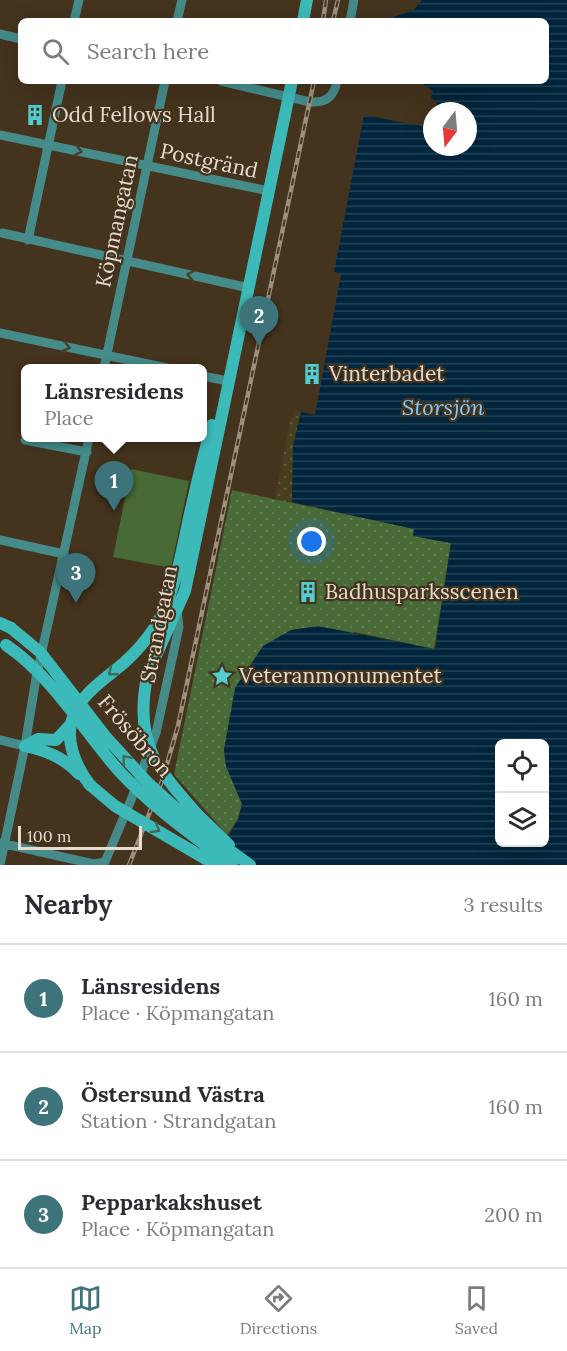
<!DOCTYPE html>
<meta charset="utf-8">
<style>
body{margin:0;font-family:Lora,serif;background:#f7f7f7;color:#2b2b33}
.controls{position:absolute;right:18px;bottom:18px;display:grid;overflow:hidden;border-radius:9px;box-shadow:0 6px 24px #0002}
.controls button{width:54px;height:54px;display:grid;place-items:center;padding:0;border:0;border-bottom:2px solid #e1e1e2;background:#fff;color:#2b2b33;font:30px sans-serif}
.compass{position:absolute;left:423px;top:102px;width:54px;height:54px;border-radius:50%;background:#fff;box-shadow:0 6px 24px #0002;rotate:196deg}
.scale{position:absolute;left:18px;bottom:15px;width:124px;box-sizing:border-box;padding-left:6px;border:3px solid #e7dccf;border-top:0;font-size:16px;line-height:21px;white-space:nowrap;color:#e7dccf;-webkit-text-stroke:4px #44331d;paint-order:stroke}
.you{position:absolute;left:312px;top:542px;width:21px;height:21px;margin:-15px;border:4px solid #fff;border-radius:50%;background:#1a73e8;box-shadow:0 0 0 9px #1a73e833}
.badge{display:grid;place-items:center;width:39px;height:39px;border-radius:50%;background:#3d737a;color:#fff;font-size:20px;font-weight:700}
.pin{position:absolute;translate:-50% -50px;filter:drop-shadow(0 2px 3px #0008)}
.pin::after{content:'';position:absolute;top:32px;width:21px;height:18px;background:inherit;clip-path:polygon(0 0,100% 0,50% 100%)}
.popup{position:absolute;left:21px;top:364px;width:186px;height:78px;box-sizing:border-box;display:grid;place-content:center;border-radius:9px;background:#fff;filter:drop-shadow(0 2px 4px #0005);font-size:20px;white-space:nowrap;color:#7c7c81}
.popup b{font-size:22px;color:#2b2b33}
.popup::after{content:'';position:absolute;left:50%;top:100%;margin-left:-12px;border:12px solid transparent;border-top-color:#fff}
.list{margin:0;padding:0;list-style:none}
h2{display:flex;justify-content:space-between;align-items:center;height:78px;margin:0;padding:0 24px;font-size:26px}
h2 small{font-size:20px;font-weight:400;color:#7c7c81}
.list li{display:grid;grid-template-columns:39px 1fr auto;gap:18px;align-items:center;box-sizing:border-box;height:108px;padding:0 24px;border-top:2px solid #e1e1e2}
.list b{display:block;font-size:22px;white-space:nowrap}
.list p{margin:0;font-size:20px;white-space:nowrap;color:#7c7c81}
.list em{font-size:20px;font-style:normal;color:#7c7c81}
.icon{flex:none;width:33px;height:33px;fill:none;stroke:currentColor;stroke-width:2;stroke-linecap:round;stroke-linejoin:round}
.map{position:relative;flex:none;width:567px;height:865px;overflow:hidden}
.search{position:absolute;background:#fff;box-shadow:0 6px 24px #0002;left:18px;right:18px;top:18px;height:66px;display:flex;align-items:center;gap:15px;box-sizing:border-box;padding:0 21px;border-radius:9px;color:#7c7c81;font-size:22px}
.sheet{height:402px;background:#fff}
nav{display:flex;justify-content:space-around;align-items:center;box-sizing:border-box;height:84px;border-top:2px solid #e1e1e2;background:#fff;font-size:16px;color:#7c7c81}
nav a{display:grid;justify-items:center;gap:3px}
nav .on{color:#3d737a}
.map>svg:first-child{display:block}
</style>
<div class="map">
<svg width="567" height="865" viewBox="0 0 567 865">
<defs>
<pattern id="sand-dots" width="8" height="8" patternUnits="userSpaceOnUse" patternTransform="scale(1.5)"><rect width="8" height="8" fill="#463e1e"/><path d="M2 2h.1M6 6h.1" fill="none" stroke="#61593e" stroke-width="1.8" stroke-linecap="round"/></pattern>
<pattern id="park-dots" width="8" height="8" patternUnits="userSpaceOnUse" patternTransform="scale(1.5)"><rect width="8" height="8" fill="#486a37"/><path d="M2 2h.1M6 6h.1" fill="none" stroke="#627f53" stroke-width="1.8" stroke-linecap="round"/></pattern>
<pattern id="water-rules" width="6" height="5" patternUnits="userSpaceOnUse" patternTransform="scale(1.5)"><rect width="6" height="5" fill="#00253c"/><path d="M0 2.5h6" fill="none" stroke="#254457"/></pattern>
</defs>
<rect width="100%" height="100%" fill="#44331d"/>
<path fill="#486a37" d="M 131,469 L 189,481 L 171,568 L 113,557 Z"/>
<path fill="url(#sand-dots)" d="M 295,410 L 301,412 L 293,446 L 292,502 L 275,499 L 290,422 Z"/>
<path fill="url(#park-dots)" d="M 232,490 L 415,529 L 414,536 L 451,543 L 434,649 L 355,632 L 236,688 L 224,750 L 226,766 L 242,804 L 238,819 L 227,835 L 174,774 Z"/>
<path fill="url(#water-rules)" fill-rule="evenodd" d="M 422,0 L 567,0 L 567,865 L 213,865 L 238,819 L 242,804 L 226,766 L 224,750 L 235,688 L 263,646 L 291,630 L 318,626 L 435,649 L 451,543 L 413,536 L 414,529 L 292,502 L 293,446 L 301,412 L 315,415 L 341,274 L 334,272 L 364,115 L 431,128 L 432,124 L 432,147 L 468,147 L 468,111 L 435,111 L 437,101 L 431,98 L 433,91 L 422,83 L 408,81 L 546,81 L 546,21 L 382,21 L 414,10 ZM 500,744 L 544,744 L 544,842 L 500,842 Z"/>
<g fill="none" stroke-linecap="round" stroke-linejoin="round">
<path stroke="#448b8a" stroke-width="9" d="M 74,21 L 79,0
M 177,21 L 182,0
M 350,21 L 354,0
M 0,34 L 21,39
M 221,81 L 310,102 C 326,103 334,97 337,81
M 0,135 L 269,191
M 2,233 L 249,288
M 28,240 L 62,81
M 0,333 L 167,368
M 104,368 L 165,81
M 202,376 L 228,381
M 25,440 L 87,452
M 0,540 L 64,554
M 0,740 L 25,746
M 0,843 L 94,864 L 105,862 L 131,800 L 156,733 L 179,627 L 177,611
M 0,865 L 25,746 L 36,678 L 89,438"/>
<path stroke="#3cbab9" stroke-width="12" d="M 303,21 L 307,0
M 0,623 L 11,628
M 146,682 L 149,671 L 185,591 L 292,81
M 25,746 C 47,751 63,757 79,774
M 25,746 L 38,739 L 56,740 L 70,725
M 90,785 C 76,767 64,739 73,717 C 82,692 107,678 126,661 C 137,651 147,639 155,627 C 175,594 181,555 189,518 C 196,487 203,456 212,425
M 197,814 L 229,845"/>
<defs>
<path id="rail" d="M 323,21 L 326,0
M 333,21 L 338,0
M 129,865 L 162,781 L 178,726 L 314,81"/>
</defs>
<use href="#rail" stroke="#9d907e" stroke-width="4.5"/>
<use href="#rail" stroke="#44331d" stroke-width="2" stroke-dasharray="7" stroke-linecap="butt"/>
<path stroke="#3cbab9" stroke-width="12" d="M 11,628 L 40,652 L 105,736 L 148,783 L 191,822 L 250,865
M 6,645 C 53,677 82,729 119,771 C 152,807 193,835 232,865
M 146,682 C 135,744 158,770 197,814
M 90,785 L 115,806 L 216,865"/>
</g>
<defs><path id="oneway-chevron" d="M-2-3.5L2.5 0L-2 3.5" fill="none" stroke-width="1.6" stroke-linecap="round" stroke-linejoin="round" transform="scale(1.5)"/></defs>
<g stroke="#44402d">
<use href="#oneway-chevron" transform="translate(78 151) rotate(12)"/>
<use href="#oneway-chevron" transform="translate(191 275) rotate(-168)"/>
<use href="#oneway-chevron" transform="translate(66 347) rotate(13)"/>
</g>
<g stroke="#41695b">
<use href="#oneway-chevron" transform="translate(112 672) rotate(141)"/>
<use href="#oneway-chevron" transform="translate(126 759) rotate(-131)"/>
<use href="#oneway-chevron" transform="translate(156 829) rotate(30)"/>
</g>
<defs>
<symbol id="building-bare" viewBox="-9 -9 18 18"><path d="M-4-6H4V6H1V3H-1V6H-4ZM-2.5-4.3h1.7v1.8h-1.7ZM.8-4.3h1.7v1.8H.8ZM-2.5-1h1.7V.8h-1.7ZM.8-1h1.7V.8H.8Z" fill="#52ccd0" stroke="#44331d" stroke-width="2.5" paint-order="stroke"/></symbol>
<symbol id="sight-bare" viewBox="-9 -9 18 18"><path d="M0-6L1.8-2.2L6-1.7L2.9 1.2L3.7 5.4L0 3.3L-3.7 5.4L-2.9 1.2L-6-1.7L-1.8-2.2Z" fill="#52ccd0" stroke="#44331d" stroke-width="2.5" paint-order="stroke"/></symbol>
</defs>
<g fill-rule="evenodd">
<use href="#building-bare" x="20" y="100" width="30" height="30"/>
<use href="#building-bare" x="297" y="359" width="30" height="30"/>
<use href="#building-bare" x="293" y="577" width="30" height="30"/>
<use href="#sight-bare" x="207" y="661" width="30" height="30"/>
</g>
<g text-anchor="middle" stroke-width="4.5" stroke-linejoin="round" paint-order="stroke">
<g font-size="21" fill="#e7dccf" stroke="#44331d" text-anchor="start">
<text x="52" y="122">Odd Fellows Hall</text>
<text x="329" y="381">Vinterbadet</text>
<text x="325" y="599">Badhusparksscenen</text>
<text x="239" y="683">Veteranmonumentet</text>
</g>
<g font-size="21" fill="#e7dccf" stroke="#44331d">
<text transform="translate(209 161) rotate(12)" y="7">Postgränd</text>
<text transform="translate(117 221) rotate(-78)" y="7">Köpmangatan</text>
<text transform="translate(159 624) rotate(-79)" y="7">Strandgatan</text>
<text transform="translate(135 736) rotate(49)" y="7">Frösöbron</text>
</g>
<g font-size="22" font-style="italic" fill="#81c8fc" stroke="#44331d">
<text x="443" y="415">Storsjön</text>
</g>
</g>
</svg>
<div class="controls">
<button><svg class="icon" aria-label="locate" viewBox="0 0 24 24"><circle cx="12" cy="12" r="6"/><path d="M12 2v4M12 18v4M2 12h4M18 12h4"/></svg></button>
<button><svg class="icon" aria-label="layers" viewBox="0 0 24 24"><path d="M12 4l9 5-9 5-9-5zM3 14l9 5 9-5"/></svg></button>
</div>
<svg class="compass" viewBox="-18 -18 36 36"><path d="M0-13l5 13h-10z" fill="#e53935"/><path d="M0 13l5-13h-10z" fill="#7c7c81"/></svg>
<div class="scale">100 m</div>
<div class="you"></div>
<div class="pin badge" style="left:114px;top:511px">1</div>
<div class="popup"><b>Länsresidens</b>Place</div>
<div class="pin badge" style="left:259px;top:346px">2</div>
<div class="pin badge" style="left:76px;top:603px">3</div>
<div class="search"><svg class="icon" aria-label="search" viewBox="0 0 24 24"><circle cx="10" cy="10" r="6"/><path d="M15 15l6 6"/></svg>Search here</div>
</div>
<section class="sheet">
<h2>Nearby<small>3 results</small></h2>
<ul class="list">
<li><span class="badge">1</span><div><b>Länsresidens</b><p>Place · Köpmangatan</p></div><em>160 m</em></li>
<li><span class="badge">2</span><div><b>Östersund Västra</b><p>Station · Strandgatan</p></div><em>160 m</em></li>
<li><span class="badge">3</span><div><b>Pepparkakshuset</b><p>Place · Köpmangatan</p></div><em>200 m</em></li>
</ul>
</section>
<nav>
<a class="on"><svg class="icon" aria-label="map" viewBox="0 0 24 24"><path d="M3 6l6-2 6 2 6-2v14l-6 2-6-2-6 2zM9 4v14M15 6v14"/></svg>Map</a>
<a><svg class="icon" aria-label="directions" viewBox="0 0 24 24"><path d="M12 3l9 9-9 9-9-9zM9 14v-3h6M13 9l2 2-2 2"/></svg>Directions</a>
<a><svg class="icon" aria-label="saved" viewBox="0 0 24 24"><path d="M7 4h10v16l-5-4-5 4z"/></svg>Saved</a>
</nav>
